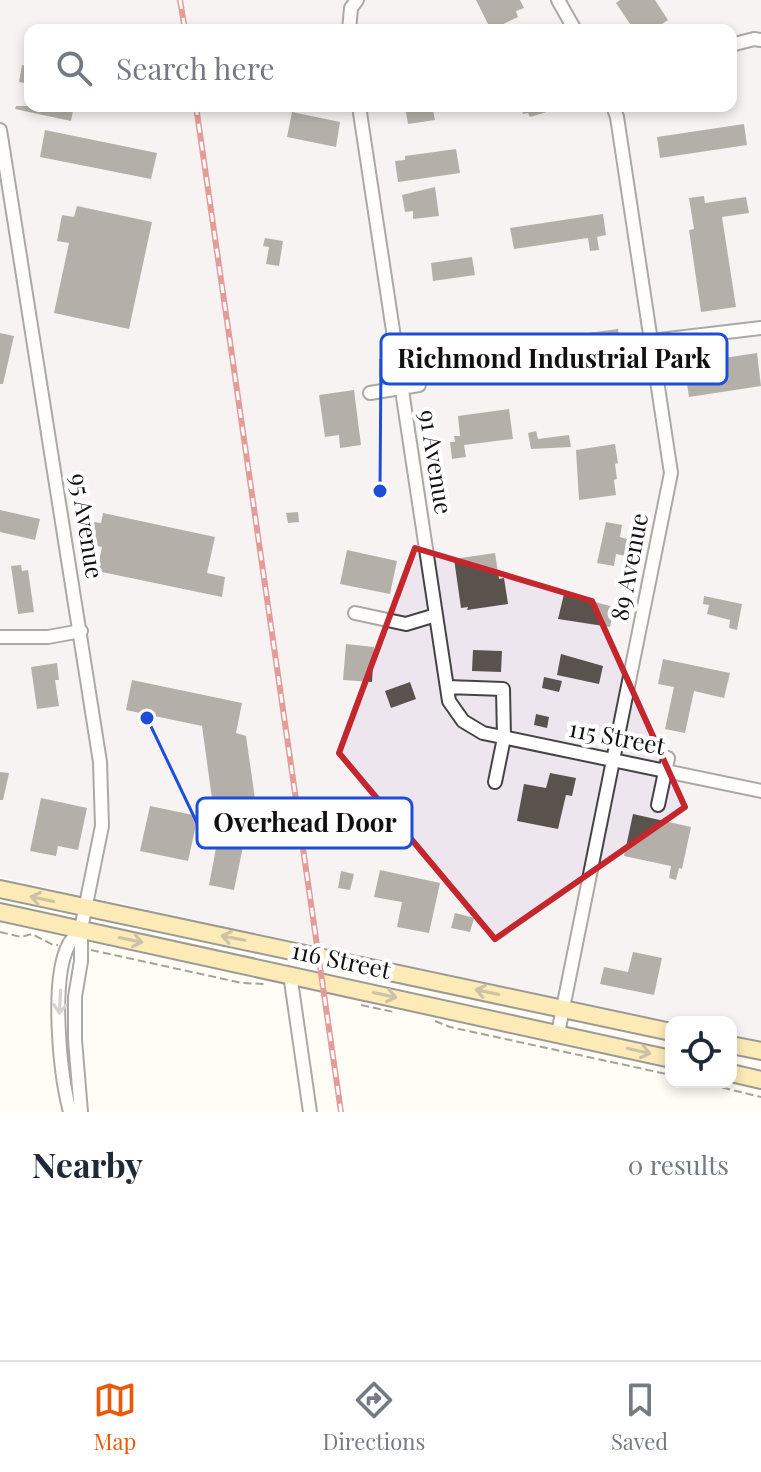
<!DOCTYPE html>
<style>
body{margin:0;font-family:"Playfair Display",serif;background:#f2f2f3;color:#1f2937}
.controls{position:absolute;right:24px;bottom:24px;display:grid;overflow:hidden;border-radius:16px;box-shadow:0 4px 12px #0003}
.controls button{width:72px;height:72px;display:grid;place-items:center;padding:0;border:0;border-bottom:2px solid #e0e1e3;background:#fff;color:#1f2937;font:40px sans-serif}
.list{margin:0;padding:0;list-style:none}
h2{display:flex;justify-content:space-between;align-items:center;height:104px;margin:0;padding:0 32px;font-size:34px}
h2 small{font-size:26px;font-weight:400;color:#747a83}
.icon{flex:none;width:44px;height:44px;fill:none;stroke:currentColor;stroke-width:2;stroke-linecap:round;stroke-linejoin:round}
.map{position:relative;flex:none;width:761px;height:1112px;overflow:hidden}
.search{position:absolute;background:#fff;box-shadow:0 4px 12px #0003;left:24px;right:24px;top:24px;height:88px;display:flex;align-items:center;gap:20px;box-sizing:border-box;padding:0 28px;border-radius:16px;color:#747a83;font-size:30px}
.sheet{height:248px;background:#fff}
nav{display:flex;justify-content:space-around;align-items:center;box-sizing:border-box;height:112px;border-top:2px solid #e0e1e3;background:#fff;font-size:22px;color:#747a83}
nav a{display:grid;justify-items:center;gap:4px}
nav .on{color:#ea580c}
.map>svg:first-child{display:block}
</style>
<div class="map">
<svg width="761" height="1112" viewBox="0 0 761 1112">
<rect width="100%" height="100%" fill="#fffdf5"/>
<path fill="#eee6ef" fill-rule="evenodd" d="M 0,0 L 761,0 L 761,1043 L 731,1036 L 731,1022 L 671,1023 L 0,877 ZM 30,30 L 731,30 L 731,106 L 30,106 Z"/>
<path fill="#5a524d" d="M 476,0 L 520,0 L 524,8 L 516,11 L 518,17 L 491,30 Z
M 620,0 L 655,0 L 668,20 L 653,30 L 634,30 L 616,3 Z
M 22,65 L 30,67 L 30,84 L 19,82 Z
M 16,106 L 74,106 L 71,121 L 15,109 Z
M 405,106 L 432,106 L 435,120 L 408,124 Z
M 520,106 L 559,106 L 560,108 L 530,117 L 528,113 L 523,114 Z
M 292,112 L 340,122 L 336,147 L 287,137 Z
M 744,124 L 747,145 L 660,158 L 657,137 Z
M 45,130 L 157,153 L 151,179 L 40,157 Z
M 456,149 L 460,173 L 398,182 L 395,161 L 405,160 L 405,156 Z
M 435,187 L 439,216 L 413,219 L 413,211 L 405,212 L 402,195 Z
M 704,196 L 705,203 L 746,197 L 749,213 L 722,217 L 736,307 L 701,312 L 689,230 L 694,229 L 689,198 Z
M 77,206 L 152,222 L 129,329 L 54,313 L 69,243 L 57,241 L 62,215 L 74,217 Z
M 603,214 L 606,235 L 597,237 L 599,250 L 590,251 L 588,238 L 514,249 L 510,228 Z
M 265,238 L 283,241 L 279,266 L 266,264 L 269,247 L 263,246 Z
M 472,257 L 475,275 L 433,281 L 431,263 Z
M 618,329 L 624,370 L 542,383 L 536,340 Z
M 0,333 L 14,336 L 3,384 L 0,384 Z
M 757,353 L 761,386 L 689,397 L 684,364 Z
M 354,390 L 361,445 L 340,448 L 339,435 L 325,437 L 319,395 Z
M 509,409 L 513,439 L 464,445 L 466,457 L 452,459 L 450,442 L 455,442 L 454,436 L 460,436 L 458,416 Z
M 536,431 L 538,439 L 569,435 L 571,447 L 531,449 L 528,433 Z
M 615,444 L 618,463 L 615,464 L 617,479 L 614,480 L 616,495 L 579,500 L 576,450 Z
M 0,510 L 40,519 L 35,540 L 0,532 Z
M 298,512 L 299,522 L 288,523 L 286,513 Z
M 103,513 L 215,537 L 207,573 L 225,577 L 222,597 L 97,571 L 102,547 L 89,544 L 93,522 L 101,523 Z
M 606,522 L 622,525 L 620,537 L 630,540 L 626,556 L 616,554 L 614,566 L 597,563 Z
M 347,550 L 397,561 L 390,594 L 340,584 Z
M 495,553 L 499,579 L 504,578 L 508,604 L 467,610 L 468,607 L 461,608 L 454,559 Z
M 21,565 L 22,571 L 28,570 L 34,612 L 18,614 L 11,566 Z
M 564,594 L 614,607 L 610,627 L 558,619 Z
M 704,596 L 742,604 L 737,630 L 729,628 L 730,620 L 707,614 L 709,605 L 703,604 Z
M 346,644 L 374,647 L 372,682 L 343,680 Z
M 473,650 L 502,651 L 501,672 L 472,671 Z
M 561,654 L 603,666 L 599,684 L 557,675 Z
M 663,659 L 730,673 L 724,698 L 694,691 L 685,733 L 665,729 L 674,687 L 658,684 Z
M 57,663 L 59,680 L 55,680 L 59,706 L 37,709 L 31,667 Z
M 544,677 L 562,681 L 559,692 L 542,688 Z
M 132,680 L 242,703 L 236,733 L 246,736 L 255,799 L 213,806 L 202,726 L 126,710 Z
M 410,682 L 416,699 L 391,708 L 385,691 Z
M 536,714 L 549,717 L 547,728 L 534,725 Z
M 0,772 L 9,773 L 3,800 L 0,800 Z
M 550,773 L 576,778 L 572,796 L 566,795 L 558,829 L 517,821 L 524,784 L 546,788 Z
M 41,798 L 87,808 L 78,850 L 58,846 L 56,856 L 30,851 Z
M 150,806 L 198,816 L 188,861 L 140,851 Z
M 633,814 L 691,827 L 682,869 L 679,868 L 676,880 L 669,878 L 671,866 L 624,856 Z
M 226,823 L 245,826 L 246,832 L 234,890 L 209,885 L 220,827 L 225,828 Z
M 380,870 L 440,883 L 429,933 L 397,927 L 402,902 L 374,897 Z
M 341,871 L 354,874 L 350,890 L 338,888 Z
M 455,913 L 474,918 L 470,932 L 451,928 Z
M 633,952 L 662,958 L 654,995 L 600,984 L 604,967 L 628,972 Z"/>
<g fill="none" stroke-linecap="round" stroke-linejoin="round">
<defs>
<path id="minor" d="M 558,0 L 575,30
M 349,30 L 351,8 L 357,0
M 731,45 L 754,39 L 761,40
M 359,106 L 449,701 L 463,721 L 483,733 L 761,791
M 0,130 L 100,762 L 102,826 L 81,929 L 81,961 L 75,997 L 75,1040 L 81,1112
M 651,341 L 761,328
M 370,393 L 419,385
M 355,613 L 406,624 L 436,615
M 0,637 L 48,637 L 81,631
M 447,687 L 503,689 L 504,738 L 495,782
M 658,805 L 668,758
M 290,974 L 310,1112
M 558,1033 L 671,473 L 617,117 L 613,106
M 70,1112 C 60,1074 50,979 69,944 C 72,939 77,934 81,929"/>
<path id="major" d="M 0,889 L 671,1032
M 0,912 L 671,1059
M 731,1045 L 761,1051
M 731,1073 L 761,1080"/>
</defs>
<use href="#minor" stroke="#444" stroke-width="16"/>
<use href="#major" stroke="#222" stroke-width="20"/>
<path stroke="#333" stroke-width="2" stroke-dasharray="8 4" stroke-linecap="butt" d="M 0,932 L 21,937 L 32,934 L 53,945 L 58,945
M 91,950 L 242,983 L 265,984
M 361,1005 L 394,1012
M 435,1021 L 450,1027 L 671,1075
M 699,1082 L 761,1097"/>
<use href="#minor" stroke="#fff" stroke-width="12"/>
<use href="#major" stroke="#f9d66b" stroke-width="16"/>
<defs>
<path id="rail" d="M 180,0 L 185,30
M 196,106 L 341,1112"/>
</defs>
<use href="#rail" stroke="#c4262e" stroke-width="6"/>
<use href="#rail" stroke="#fff" stroke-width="3" stroke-dasharray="9" stroke-linecap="butt"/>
</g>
<defs><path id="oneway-shaft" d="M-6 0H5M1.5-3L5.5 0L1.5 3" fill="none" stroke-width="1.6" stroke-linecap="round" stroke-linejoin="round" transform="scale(2)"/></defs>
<g stroke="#917d42">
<use href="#oneway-shaft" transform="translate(42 899) rotate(-168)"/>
<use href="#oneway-shaft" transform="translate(233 938) rotate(-169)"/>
<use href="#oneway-shaft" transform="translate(131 940) rotate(12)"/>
<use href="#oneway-shaft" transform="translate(487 992) rotate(-168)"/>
<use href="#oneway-shaft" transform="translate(385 995) rotate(12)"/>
<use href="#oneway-shaft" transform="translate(639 1051) rotate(13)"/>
</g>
<use stroke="#a0a0a0" href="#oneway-shaft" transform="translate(60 1002) rotate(93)"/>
<path d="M0 0H761V1112H0ZM 415,548 L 592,601 L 685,807 L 495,939 L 339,753 Z" fill="#fffdf5" fill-opacity=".55" fill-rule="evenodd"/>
<path fill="none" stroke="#c4262e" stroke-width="6" stroke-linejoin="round" d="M 415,548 L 592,601 L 685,807 L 495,939 L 339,753 Z"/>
<g text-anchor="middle" stroke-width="8" stroke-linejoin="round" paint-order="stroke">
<g font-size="24" fill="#111" stroke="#fff">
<text transform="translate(435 462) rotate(81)" y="8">91 Avenue</text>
<text transform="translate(86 526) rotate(81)" y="8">95 Avenue</text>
<text transform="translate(630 567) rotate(-79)" y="8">89 Avenue</text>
<text transform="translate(617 738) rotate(11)" y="8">115 Street</text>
<text transform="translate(341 961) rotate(12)" y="8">116 Street</text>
</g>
</g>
<path fill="none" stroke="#1d4ed8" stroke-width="3" d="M380 491L381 359M147 718L197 823"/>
<g fill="#1d4ed8" stroke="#fff" stroke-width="3">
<circle cx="380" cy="491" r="8"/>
<circle cx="147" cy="718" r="8"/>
</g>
<g fill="#fff" stroke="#1d4ed8" stroke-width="3">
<rect x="381" y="334" width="346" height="50" rx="8"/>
<rect x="197" y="798" width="215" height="50" rx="8"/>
</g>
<g font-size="26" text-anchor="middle" font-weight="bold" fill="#111">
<text x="554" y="368">Richmond Industrial Park</text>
<text x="305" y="832">Overhead Door</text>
</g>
</svg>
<div class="controls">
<button><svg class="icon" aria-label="locate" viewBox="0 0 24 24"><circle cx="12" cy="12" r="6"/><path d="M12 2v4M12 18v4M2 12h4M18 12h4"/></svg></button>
</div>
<div class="search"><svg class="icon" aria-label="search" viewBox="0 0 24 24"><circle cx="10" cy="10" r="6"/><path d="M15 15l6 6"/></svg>Search here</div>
</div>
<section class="sheet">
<h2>Nearby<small>0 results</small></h2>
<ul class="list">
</ul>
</section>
<nav>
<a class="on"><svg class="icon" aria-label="map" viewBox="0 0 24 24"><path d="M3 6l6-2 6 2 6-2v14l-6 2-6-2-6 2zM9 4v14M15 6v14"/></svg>Map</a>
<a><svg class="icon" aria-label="directions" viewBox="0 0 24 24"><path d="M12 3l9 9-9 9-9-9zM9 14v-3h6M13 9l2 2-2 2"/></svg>Directions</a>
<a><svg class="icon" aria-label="saved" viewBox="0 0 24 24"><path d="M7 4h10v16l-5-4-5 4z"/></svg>Saved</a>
</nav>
